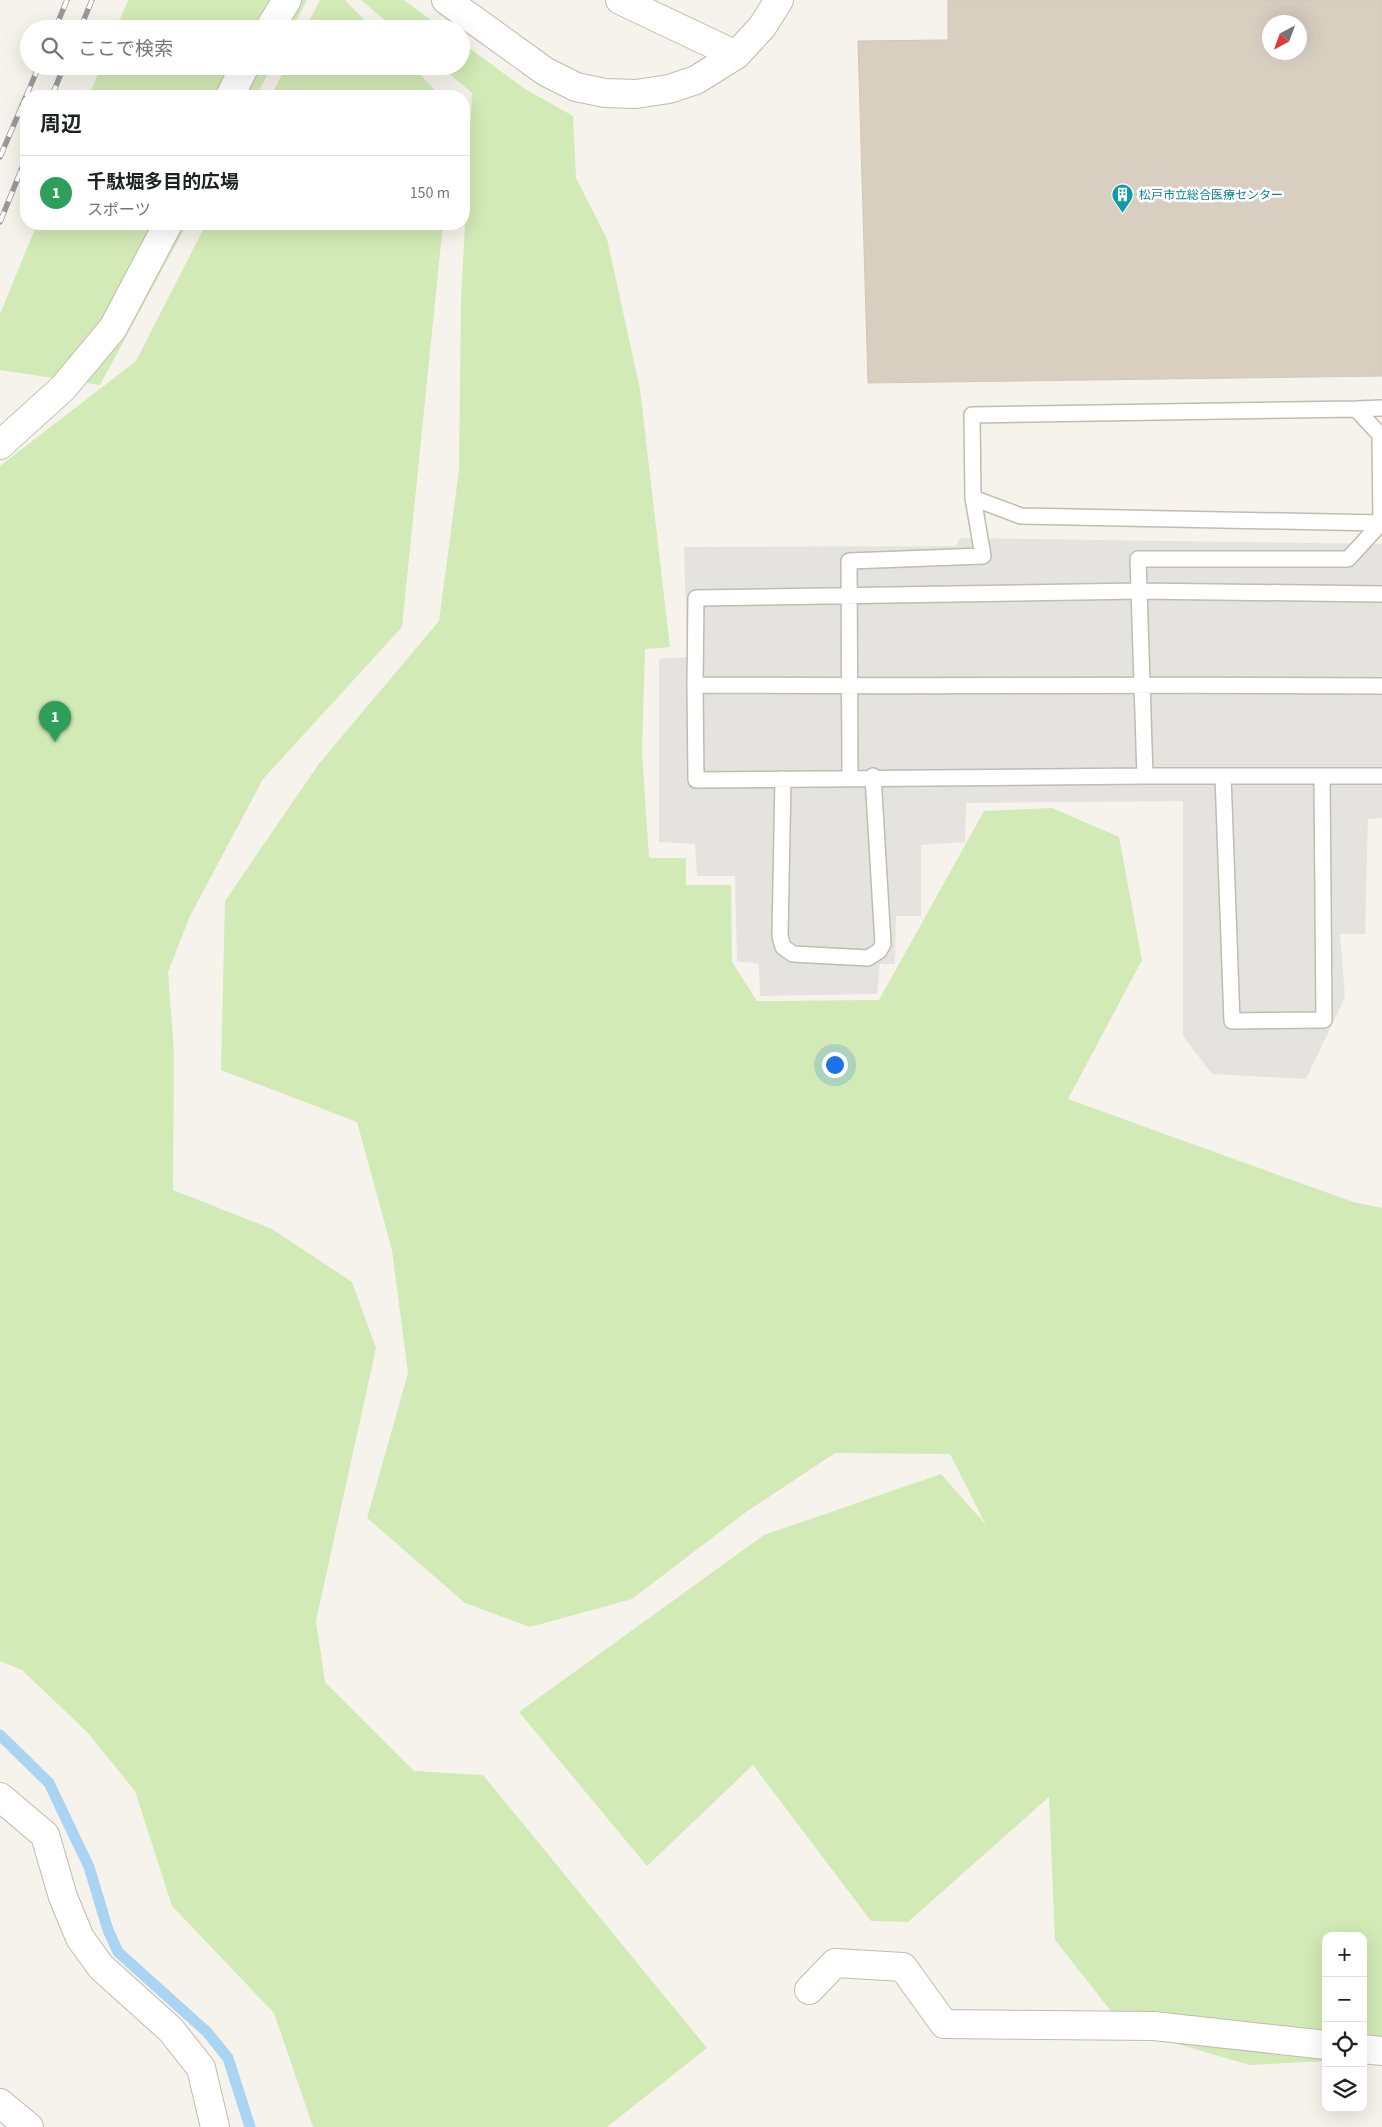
<!DOCTYPE html>
<html lang="ja">
<meta charset="utf-8">
<style>
body{margin:0;font-family:"Source Sans 3","Noto Sans JP",sans-serif;background:#f6f6f6;color:#202124}
.controls{position:absolute;right:15px;bottom:15px;display:grid;overflow:hidden;border-radius:10px;box-shadow:0 5px 20px #0002}
.controls button{width:45px;height:45px;display:grid;place-items:center;padding:0;border:0;border-bottom:1px solid #e0e0e0;background:#fff;color:#202124;font:25px sans-serif}
.compass{position:absolute;left:1262px;top:15px;width:45px;height:45px;border-radius:50%;background:#fff;box-shadow:0 5px 20px #0002;rotate:221deg}
.you{position:absolute;left:834px;top:1064px;width:18px;height:18px;margin:-12px;border:4px solid #fff;border-radius:50%;background:#1a73e8;box-shadow:0 0 0 8px #1a73e833}
.badge{display:grid;place-items:center;width:32px;height:32px;border-radius:50%;background:#fc3f1d;color:#fff;font-size:16px;font-weight:700}
.pin{position:absolute;translate:-50% -41px;filter:drop-shadow(0 1px 2px #0008)}
.pin::after{content:'';position:absolute;top:26px;width:18px;height:15px;background:inherit;clip-path:polygon(0 0,100% 0,50% 100%)}
.list{margin:0;padding:0;list-style:none}
h2{display:flex;justify-content:space-between;align-items:center;height:65px;margin:0;padding:0 20px;font-size:21px}
h2 small{font-size:16px;font-weight:400;color:#757577}
.list li{display:grid;grid-template-columns:32px 1fr auto;gap:15px;align-items:center;box-sizing:border-box;height:75px;padding:0 20px;border-top:1px solid #e0e0e0}
.list b{display:block;font-size:19px;white-space:nowrap}
.list p{margin:0;font-size:16px;white-space:nowrap;color:#757577}
.list em{font-size:16px;font-style:normal;color:#757577}
.icon{flex:none;width:28px;height:28px;fill:none;stroke:currentColor;stroke-width:2;stroke-linecap:round;stroke-linejoin:round}
.map{position:relative;flex:none;width:1382px;height:2127px;overflow:hidden}
.search{position:absolute;background:#fff;box-shadow:0 5px 20px #0002;left:20px;top:20px;width:450px;height:55px;display:flex;align-items:center;gap:12px;box-sizing:border-box;padding:0 18px;border-radius:28px;color:#757577;font-size:19px}
.panel{position:absolute;background:#fff;box-shadow:0 5px 20px #0002;left:20px;top:90px;width:450px;height:140px;border-radius:20px}
.map>svg:first-child{display:block}
</style>
<div class="map">
<svg width="1382" height="2127" viewBox="0 0 1382 2127">
<rect width="100%" height="100%" fill="#f6f3ec"/>
<path fill="#d2eab5" d="M 128,0 L 307,0 L 292,29 L 116,29 Z
M 320,0 L 345,0 L 373,29 L 305,29 Z
M 361,0 L 404,0 L 443,29 L 395,29 Z
M 461,42 L 525,89 L 573,116 L 576,178 L 607,239 L 640,389 L 670,647 L 645,649 L 642,752 L 649,858 L 686,858 L 686,885 L 731,885 L 732,962 L 757,1001 L 879,1000 L 984,811 L 1052,808 L 1119,837 L 1142,960 L 1068,1099 L 1353,1202 L 1382,1208 L 1382,2058 L 1363,2059 L 1363,1936 L 1326,1936 L 1326,2061 L 1250,2065 L 1125,2029 L 1055,1940 L 1049,1797 L 908,1922 L 871,1921 L 753,1765 L 647,1866 L 519,1712 L 764,1535 L 941,1474 L 986,1525 L 950,1454 L 835,1453 L 746,1512 L 632,1599 L 530,1627 L 465,1603 L 367,1518 L 408,1373 L 392,1250 L 357,1122 L 221,1070 L 225,901 L 318,765 L 439,621 L 459,470 L 461,300 L 472,93 L 440,66 L 461,66 Z
M 101,66 L 272,66 L 256,96 L 89,96 Z
M 286,66 L 411,66 L 441,96 L 271,96 Z
M 37,224 L 187,224 L 100,385 L 0,370 L 0,314 Z
M 206,224 L 443,224 L 402,627 L 263,779 L 190,916 L 168,972 L 174,1052 L 173,1190 L 272,1229 L 352,1282 L 376,1348 L 316,1621 L 325,1682 L 414,1771 L 483,1775 L 707,2048 L 607,2127 L 313,2127 L 274,2013 L 172,1906 L 135,1791 L 87,1732 L 22,1670 L 0,1661 L 0,466 L 136,361 Z"/>
<path fill="#e5e3e0" d="M 960,538 L 1382,544 L 1382,818 L 1368,819 L 1365,934 L 1340,934 L 1345,997 L 1306,1079 L 1212,1074 L 1183,1036 L 1183,801 L 966,803 L 965,842 L 921,845 L 921,916 L 896,916 L 895,964 L 880,964 L 877,994 L 760,996 L 759,964 L 737,961 L 735,876 L 697,876 L 695,844 L 659,842 L 659,659 L 687,657 L 684,547 L 956,546 Z"/>
<g fill="none" stroke-linecap="round" stroke-linejoin="round">
<path stroke="#a9d4f2" stroke-width="11" d="M 0,1735 L 49,1783 L 89,1867 L 108,1930 L 118,1952 L 207,2032 L 228,2058 L 250,2127"/>
</g>
<path fill="#d8cfc1" stroke="#d3c7b4" fill-rule="evenodd" d="M 948,0 L 1382,0 L 1382,376 L 868,383 L 858,41 L 948,40 ZM 1270,22 L 1300,22 L 1300,52 L 1270,52 Z"/>
<g fill="none" stroke-linecap="round" stroke-linejoin="round">
<defs>
<path id="service" d="M 1356,409 L 1382,408
M 1382,523 L 1381,523 L 1021,516 L 973,498 L 972,415 L 1356,409 L 1380,435 L 1381,523 L 1348,559 L 1138,559 L 1145,776 L 1382,776
M 695,685 L 696,598 L 1139,591 L 1382,594
M 1145,776 L 696,780 L 695,685 C 924,687 1153,684 1382,686
M 1223,776 L 1232,1021 L 1324,1020 L 1322,776
M 850,777 L 849,561 L 983,556 L 973,498
M 783,779 L 780,936 L 783,947 L 793,954 L 868,958 L 879,951 L 883,944 L 873,776"/>
<path id="minor" d="M 446,0 L 546,72 L 576,87 L 605,93 L 636,94 L 669,89 L 696,80 L 736,55 L 762,27 L 779,0
M 620,0 L 736,55
M 269,29 L 287,0
M 230,96 L 245,66
M 0,445 L 63,388 L 113,328 L 168,224
M 0,1797 L 45,1835 L 63,1897 L 80,1938 L 101,1967 L 171,2030 L 201,2068 L 215,2127
M 809,1990 L 835,1963 L 903,1967 L 944,2024 L 1154,2026 L 1326,2045
M 1363,2049 L 1382,2051
M 0,2103 L 29,2127"/>
</defs>
<use href="#service" stroke="#c2bbae" stroke-width="18"/>
<use href="#minor" stroke="#c2bbae" stroke-width="30"/>
<use href="#service" stroke="#fff" stroke-width="15"/>
<use href="#minor" stroke="#fff" stroke-width="28"/>
<defs>
<path id="rail" d="M 55,29 L 67,0
M 80,29 L 92,0
M 52,96 L 64,66
M 0,157 L 39,66
M 0,222 L 26,158"/>
</defs>
<use href="#rail" stroke="#9a9a9a" stroke-width="5.5"/>
<use href="#rail" stroke="#fff" stroke-width="4" stroke-dasharray="11" stroke-linecap="butt"/>
</g>
<defs>
<symbol id="building-pin" viewBox="-11 -11 22 30"><path d="M0 17L-7.5 6A9.5 9.5 0 1 1 7.5 6Z" fill="#0f9aa8" stroke="#fff"/><path d="M-4-6H4V6H1V3H-1V6H-4ZM-2.5-4.3h1.7v1.8h-1.7ZM.8-4.3h1.7v1.8H.8ZM-2.5-1h1.7V.8h-1.7ZM.8-1h1.7V.8H.8Z" fill="#fff"/></symbol>
</defs>
<g fill-rule="evenodd">
<use href="#building-pin" x="1110" y="182" width="25" height="34"/>
</g>
<g text-anchor="middle" stroke-width="5" stroke-linejoin="round" paint-order="stroke">
<g font-size="12" fill="#0d838f" stroke="#fff" text-anchor="start">
<text x="1139" y="199">松戸市立総合医療センター</text>
</g>
</g>
</svg>
<div class="controls">
<button>+</button>
<button>−</button>
<button><svg class="icon" aria-label="locate" viewBox="0 0 24 24"><circle cx="12" cy="12" r="6"/><path d="M12 2v4M12 18v4M2 12h4M18 12h4"/></svg></button>
<button><svg class="icon" aria-label="layers" viewBox="0 0 24 24"><path d="M12 4l9 5-9 5-9-5zM3 14l9 5 9-5"/></svg></button>
</div>
<svg class="compass" viewBox="-18 -18 36 36"><path d="M0-13l5 13h-10z" fill="#e53935"/><path d="M0 13l5-13h-10z" fill="#757577"/></svg>
<div class="you"></div>
<div class="pin badge" style="left:55px;top:742px;background:#2e9e5b">1</div>
<div class="search"><svg class="icon" aria-label="search" viewBox="0 0 24 24"><circle cx="10" cy="10" r="6"/><path d="M15 15l6 6"/></svg>ここで検索</div>
<section class="panel">
<h2>周辺<small></small></h2>
<ul class="list">
<li><span class="badge" style="background:#2e9e5b">1</span><div><b>千駄堀多目的広場</b><p>スポーツ</p></div><em>150 m</em></li>
</ul>
</section>
</div>
